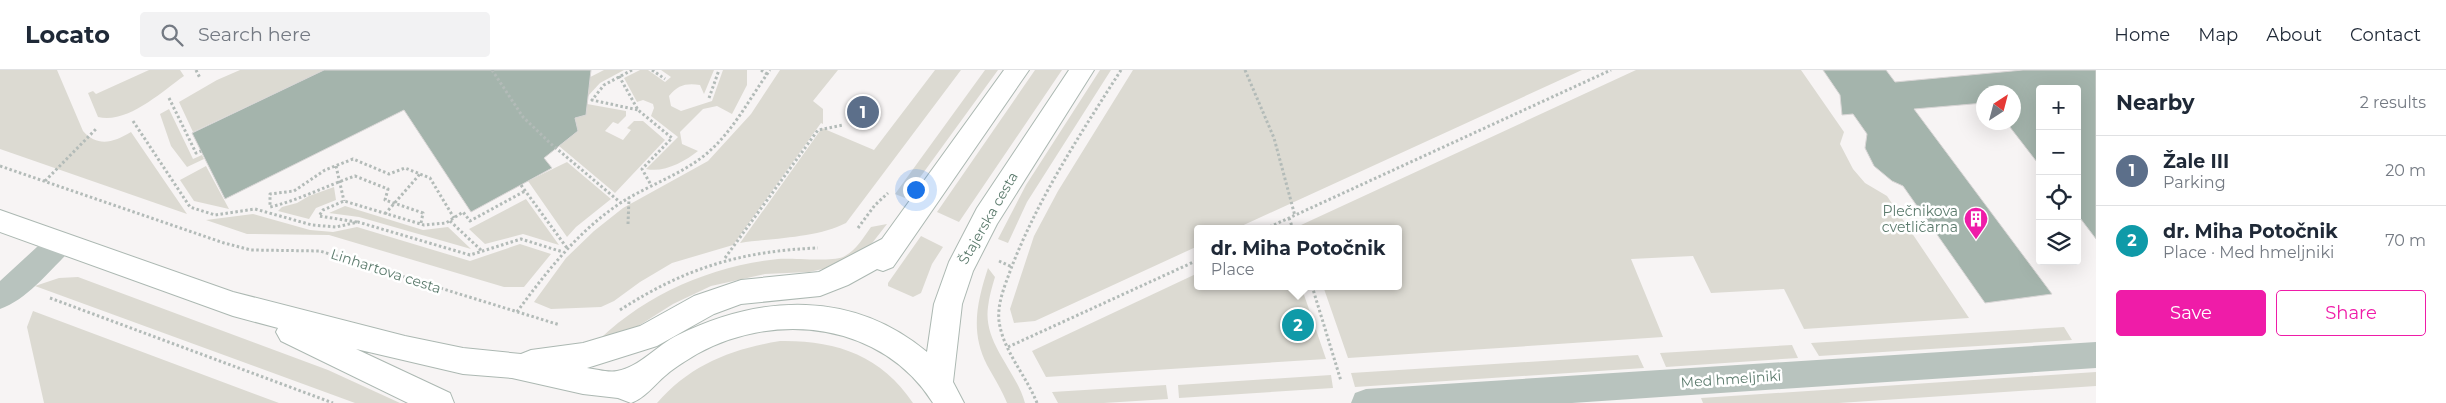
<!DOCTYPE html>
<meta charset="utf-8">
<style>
body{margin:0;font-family:Montserrat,sans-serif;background:#f2f2f3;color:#1f2937}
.controls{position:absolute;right:15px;top:15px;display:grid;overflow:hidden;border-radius:5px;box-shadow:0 5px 20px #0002}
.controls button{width:45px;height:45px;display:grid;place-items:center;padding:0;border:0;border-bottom:1px solid #e0e1e3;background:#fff;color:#1f2937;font:25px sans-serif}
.compass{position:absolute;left:1976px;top:15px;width:45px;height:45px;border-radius:50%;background:#fff;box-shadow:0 5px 20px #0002;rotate:36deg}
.you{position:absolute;left:915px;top:119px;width:18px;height:18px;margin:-12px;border:4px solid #fff;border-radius:50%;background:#1a73e8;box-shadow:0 0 0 8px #1a73e833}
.badge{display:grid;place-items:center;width:32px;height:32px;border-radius:50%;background:#ef1ca8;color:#fff;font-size:16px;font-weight:700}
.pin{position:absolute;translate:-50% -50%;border:2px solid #fff;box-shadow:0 1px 5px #0006}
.popup{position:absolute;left:1194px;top:155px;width:208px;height:65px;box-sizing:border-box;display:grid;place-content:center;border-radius:5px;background:#fff;filter:drop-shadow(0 1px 4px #0005);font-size:16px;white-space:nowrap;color:#747a83}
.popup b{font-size:19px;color:#1f2937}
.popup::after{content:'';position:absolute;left:50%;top:100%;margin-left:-10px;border:10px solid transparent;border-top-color:#fff}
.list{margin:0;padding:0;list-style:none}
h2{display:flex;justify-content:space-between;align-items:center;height:65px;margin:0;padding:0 20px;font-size:21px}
h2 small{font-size:16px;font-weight:400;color:#747a83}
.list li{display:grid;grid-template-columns:32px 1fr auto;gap:15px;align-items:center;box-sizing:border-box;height:70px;padding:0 20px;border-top:1px solid #e0e1e3}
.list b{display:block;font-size:19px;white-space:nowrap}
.list p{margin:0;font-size:16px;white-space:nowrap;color:#747a83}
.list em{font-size:16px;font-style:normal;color:#747a83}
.actions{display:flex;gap:10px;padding:15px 20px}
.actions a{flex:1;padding:11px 0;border:1px solid #ef1ca8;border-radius:5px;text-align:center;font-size:18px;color:#ef1ca8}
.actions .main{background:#ef1ca8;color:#fff}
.icon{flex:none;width:28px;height:28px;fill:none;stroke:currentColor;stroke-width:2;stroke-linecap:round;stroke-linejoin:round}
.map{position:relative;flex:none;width:2096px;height:333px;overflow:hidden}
header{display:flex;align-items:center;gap:30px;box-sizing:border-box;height:70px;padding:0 25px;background:#fff;border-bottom:1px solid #e0e1e3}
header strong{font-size:24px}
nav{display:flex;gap:28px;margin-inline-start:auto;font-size:18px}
.search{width:350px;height:45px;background:#f2f2f3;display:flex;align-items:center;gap:12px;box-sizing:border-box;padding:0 18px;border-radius:5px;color:#747a83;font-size:19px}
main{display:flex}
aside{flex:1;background:#fff}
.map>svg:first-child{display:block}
</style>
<header>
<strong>Locato</strong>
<div class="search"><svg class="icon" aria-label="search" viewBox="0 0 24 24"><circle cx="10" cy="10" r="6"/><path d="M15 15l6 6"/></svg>Search here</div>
<nav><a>Home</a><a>Map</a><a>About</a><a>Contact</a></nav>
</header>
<main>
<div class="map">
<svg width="2096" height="333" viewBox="0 0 2096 333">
<rect width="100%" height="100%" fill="#f7f4f4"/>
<path fill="#dcdad2" d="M 0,0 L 57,0 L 83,61 C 98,78 114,72 131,62 L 187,144 L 0,79 Z
M 149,0 L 180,0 L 184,6 C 161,22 128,54 98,47 L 88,23 L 93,21 L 96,24 Z
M 240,0 L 324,0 L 193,62 L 179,32 L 217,10 Z
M 604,0 L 624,0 L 600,13 L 588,26 L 559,23 Z
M 640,0 L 648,0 L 665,12 L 671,7 L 661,0 L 714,0 L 704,24 L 700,15 C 686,13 678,15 669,26 L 671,36 L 681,41 L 712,31 L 723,0 L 747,0 L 747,15 L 732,44 L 717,36 L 703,39 L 680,62 L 682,74 L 698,81 C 684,92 664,103 646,99 L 678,67 L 651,46 L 654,38 L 653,34 L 643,30 L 637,32 L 624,8 Z
M 780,0 L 838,0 L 813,31 L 823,39 L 823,54 L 821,53 L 733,175 L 672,193 L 640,212 L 614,231 L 601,237 L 551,239 L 534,232 L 566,188 L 594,161 L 623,138 L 708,91 L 751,44 Z
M 935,0 L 961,0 L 846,153 C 817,168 773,168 740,173 L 822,58 L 874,80 Z
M 985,0 L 998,0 L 905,128 L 895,124 Z
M 1035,0 L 1062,0 L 959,152 L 937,142 Z
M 1100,0 L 1111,0 L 1027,132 L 1008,173 L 998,169 L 1026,115 Z
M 1133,0 L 1582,0 L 1235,159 L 1198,159 L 1198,176 L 1035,251 L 1014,253 L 1010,239 L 1034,166 L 1058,121 Z
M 1636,0 L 1801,0 L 1844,62 L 1840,74 L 1853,99 L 1865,113 L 1887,126 L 1969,248 L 1804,259 L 1784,219 L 1711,223 L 1693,186 L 1631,189 L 1663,267 L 1348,288 L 1323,216 L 1398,216 L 1398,159 L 1302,159 L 1301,155 Z
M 587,34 L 626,41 L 626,46 L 618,54 L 613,52 L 605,61 L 623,70 L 631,60 L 627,58 L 634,51 L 643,51 L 665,70 L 615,123 L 559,76 L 578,61 L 575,48 L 586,45 Z
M 169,39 L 193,89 L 202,85 L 204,89 L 187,97 L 171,76 L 160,44 Z
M 567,92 L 611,129 L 576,157 L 567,167 L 528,111 Z
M 206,96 L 229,139 L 194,131 L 180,110 Z
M 334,117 L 336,130 L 316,138 L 309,149 L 278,141 L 282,137 L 297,133 L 309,126 Z
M 526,129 L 559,175 L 523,164 L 485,174 L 469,159 Z
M 345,136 L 423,160 L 448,157 L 471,179 L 359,147 L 329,143 Z
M 253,144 L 310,160 L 333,162 L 357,157 L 470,191 L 520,174 L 551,184 L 524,217 L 504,217 L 329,165 L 247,164 L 206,150 Z
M 887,154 L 866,181 L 841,195 L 809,202 L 765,204 L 711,216 L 673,234 L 632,260 L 591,278 C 639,227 709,196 778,189 C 794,188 830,192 843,187 C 856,181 863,168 871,157 Z
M 921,166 L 943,177 L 932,194 L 921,223 L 913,227 L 888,216 L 888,213 Z
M 988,198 L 995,207 C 992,217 989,227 988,237 C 983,273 1016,300 1025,333 L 1007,333 C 1002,320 994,308 987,295 C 970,262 977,232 988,198 Z
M 1198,203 L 1198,216 L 1301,216 L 1326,289 L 1046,307 L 1032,281 Z
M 78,207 L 328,300 L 400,333 L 355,333 L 35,216 L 59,208 Z
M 33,241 L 279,333 L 44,333 L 27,257 Z
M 2064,257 L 2072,270 L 1819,286 L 1811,273 Z
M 780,271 C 835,270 881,285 913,333 L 657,333 C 690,295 731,279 780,271 Z
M 1792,275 L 1798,288 L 1666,297 L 1660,283 Z
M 1638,285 L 1644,298 L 1355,317 L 1351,303 Z
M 2096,302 L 2096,316 L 1839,333 L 1703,333 L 1701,328 Z
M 1331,305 L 1333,318 L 1179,328 L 1178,315 Z
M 1166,315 L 1168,329 L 1104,333 L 1058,333 L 1052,322 Z"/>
<path fill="#a4b4ac" stroke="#d9d6d6" d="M 324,0 L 591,0 L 586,45 L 575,48 L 578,61 L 544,88 L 552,98 L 471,142 L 404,40 L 225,129 L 192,63 Z
M 1823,0 L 1886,0 L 1895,12 L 2023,0 L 2096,0 L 2096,169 L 2077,144 L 2077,19 L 2040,19 L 2040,96 L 2006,52 L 2014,52 L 2014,22 L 1984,22 L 1984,33 L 1914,39 L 2052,224 L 1985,233 L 1903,116 L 1892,111 L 1874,96 L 1865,78 L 1867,64 L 1853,44 L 1842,45 L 1840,25 Z"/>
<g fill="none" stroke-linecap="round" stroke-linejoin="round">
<defs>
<path id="major" d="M 1004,0 L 1029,0 L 893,197 L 883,201 L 877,199 L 848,215 L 820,226 L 741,234 L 714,244 L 657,276 L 587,298 C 596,299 608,303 617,301 C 640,297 657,275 678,265 C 761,224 853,220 927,282 L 934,234 L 949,192 L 977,138 L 1069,0 L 1094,0 L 997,154 L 973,201 L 962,234 L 953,312 L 964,333 L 933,333 C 883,253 776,240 697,284 C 687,290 675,297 666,305 C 654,315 645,328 631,333 L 618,328 L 583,324 L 512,308 L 463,304 L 356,279 L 450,323 L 454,333 L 408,333 L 281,271 L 276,262 L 278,258 L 233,246 L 0,162 L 0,140 L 233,222 L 405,266 L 463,278 L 521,284 L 531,280 L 583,273 L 640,256 L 694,226 L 741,210 L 819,202 L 882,169 Z"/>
</defs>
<use href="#major" stroke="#acb8b2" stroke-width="2"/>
<path stroke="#b3bbb8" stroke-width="3" stroke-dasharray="2.5 2.5" stroke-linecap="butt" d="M 196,0 L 200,8
M 492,0 L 523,47 L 550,73 L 621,133
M 632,0 L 604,15 L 592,30 L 638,40
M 652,0 L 665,9
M 761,0 L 767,4
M 1245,0 L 1274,68 L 1295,146
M 619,6 L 638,40 L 672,68 L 642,99 L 651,115
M 169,28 L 196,83 L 201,81
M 709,28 L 719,0
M 133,51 L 190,137 L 215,145 L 255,139 L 312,155 L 336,157 L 358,152 L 470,185 L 521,169 L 563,182
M 0,96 L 224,173 L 251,180 L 320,181 L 560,255
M 336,96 L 344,131
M 45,111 L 97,58
M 521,115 L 567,178
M 385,144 L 420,104
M 1289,148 L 1293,159
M 450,151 L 482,181
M 357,152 L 319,146 L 323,140 L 344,131 L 424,155 L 446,153 L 463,142 L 470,151 L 525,121
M 421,153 L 423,143 L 385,130 L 388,119 L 355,106 C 326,116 299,130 270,137 L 270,124 L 294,121 L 325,100 L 353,89 L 389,104 L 405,98 L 430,108 L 454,148
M 628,154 L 629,128
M 858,158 L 875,135 L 888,123
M 1265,159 L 1611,0
M 725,188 L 818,60 L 843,55
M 999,191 L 1012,197
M 1312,216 L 1341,311
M 50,228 L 333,333
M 620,240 C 685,198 741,181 818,178
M 517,242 C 547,201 579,160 622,132 C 649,115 680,105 705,85 C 733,62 749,29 770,0
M 1008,277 L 1198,190
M 1037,333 C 1026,305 1003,281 999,251 C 997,232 1006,213 1012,196 C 1040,125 1081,63 1121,0"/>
<path fill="#b8c3be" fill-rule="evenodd" d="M 60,162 L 70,165 L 74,173 L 70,181 C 49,201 28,229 0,239 L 0,211 L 50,165 Z
M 2096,272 L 2096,298 L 1572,333 L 1351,333 L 1355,323 L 1366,319 Z"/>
<use href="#major" fill="#fff" fill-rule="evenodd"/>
</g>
<defs>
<symbol id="building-pin" viewBox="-11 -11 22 30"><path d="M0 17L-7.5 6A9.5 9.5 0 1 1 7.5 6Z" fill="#ef1ca8" stroke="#fff"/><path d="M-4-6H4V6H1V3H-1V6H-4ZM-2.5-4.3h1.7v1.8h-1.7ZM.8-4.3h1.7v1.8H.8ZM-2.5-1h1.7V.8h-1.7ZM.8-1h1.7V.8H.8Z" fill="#fff"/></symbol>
</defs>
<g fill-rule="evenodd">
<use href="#building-pin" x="1962" y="135" width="28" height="38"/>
</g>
<g text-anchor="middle" stroke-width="5" stroke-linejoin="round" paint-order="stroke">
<g font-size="14" fill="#5c7b6d" stroke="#fff" text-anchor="end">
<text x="1958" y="146">Plečnikova<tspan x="1958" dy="16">cvetličarna</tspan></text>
</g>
<g font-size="14" fill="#5c7b6d" stroke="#fff">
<text transform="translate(988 148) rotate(-60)" y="5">Štajerska cesta</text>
<text transform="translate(386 201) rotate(18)" y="5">Linhartova cesta</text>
<text transform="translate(1731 309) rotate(-4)" y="5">Med hmeljniki</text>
</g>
</g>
</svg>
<div class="controls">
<button>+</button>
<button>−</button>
<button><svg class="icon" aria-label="locate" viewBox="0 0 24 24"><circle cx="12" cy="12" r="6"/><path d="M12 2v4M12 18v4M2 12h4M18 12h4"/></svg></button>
<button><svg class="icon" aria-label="layers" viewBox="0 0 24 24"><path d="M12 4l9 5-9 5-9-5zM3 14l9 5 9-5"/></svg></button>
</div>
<svg class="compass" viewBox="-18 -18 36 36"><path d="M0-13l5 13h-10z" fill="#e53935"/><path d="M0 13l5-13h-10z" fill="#747a83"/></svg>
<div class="you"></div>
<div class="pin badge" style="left:863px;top:42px;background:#5c6f8a">1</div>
<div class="pin badge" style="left:1298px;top:255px;background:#0f9aa8">2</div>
<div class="popup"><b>dr. Miha Potočnik</b>Place</div>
</div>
<aside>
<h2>Nearby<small>2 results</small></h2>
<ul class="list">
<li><span class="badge" style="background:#5c6f8a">1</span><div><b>Žale III</b><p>Parking</p></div><em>20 m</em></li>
<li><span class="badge" style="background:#0f9aa8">2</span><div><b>dr. Miha Potočnik</b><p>Place · Med hmeljniki</p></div><em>70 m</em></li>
</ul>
<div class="actions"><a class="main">Save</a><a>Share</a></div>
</aside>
</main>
